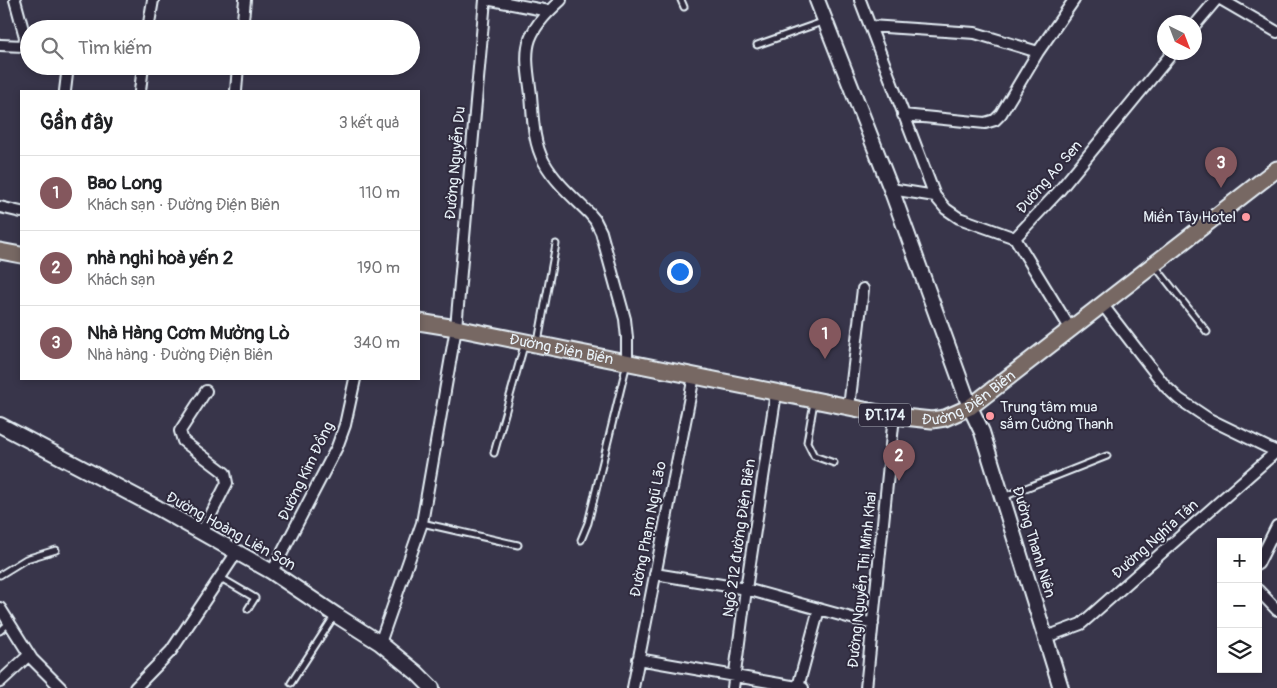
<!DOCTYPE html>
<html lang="vi">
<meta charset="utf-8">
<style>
body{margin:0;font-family:Pangolin,sans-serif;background:#f6f6f6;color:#202124}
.controls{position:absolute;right:15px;bottom:15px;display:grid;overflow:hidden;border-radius:0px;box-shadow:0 2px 8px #0003}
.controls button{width:45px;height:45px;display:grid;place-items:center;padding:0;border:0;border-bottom:1px solid #e0e0e0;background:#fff;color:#202124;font:25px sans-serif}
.compass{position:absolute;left:1157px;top:15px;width:45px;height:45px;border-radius:50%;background:#fff;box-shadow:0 2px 8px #0003;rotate:138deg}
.you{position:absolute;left:679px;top:271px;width:18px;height:18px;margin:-12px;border:4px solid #fff;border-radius:50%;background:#1a73e8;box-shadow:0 0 0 8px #1a73e833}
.badge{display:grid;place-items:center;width:32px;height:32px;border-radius:50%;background:#84575d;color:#fff;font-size:16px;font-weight:700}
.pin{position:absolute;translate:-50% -41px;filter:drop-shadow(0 1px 2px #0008)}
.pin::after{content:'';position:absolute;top:26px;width:18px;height:15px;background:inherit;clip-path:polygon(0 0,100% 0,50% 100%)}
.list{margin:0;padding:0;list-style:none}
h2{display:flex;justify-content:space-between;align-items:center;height:65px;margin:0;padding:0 20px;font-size:21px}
h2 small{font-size:16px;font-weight:400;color:#757577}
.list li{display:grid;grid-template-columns:32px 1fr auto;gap:15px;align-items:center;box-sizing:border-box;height:75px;padding:0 20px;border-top:1px solid #e0e0e0}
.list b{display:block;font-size:19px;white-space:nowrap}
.list p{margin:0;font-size:16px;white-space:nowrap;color:#757577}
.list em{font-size:16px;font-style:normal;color:#757577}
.icon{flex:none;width:28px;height:28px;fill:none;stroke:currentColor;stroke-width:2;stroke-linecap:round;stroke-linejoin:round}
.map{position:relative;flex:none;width:1277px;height:688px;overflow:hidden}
.search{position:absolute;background:#fff;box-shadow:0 2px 8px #0003;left:20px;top:20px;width:400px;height:55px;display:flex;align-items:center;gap:12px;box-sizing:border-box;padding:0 18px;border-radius:28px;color:#757577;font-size:19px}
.panel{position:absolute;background:#fff;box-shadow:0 2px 8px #0003;left:20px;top:90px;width:400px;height:290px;border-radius:0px}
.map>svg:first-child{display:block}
</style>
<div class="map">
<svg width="1277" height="688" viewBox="0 0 1277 688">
<rect width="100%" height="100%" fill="#38354a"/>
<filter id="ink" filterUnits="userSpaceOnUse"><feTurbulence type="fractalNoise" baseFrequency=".02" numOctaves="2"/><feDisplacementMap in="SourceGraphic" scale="10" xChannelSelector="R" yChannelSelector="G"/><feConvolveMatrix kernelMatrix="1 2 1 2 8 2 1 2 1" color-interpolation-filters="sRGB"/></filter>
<g filter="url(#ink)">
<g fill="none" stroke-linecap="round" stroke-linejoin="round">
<defs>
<path id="lane" d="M 681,0 L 684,7
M 757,45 L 825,21
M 1155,266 L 1207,332
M 538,342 L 556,244
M 814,402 L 807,442 L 814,456 L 834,463
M 494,453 L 525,342
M 1003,497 L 1107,456
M 422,523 L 518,545
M 581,540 L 588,523 L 627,363
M 0,575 L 26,559 L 56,550
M 221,578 L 255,598 L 248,609
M 0,631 L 9,623
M 291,683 L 335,615"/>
<path id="street" d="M 15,0 L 25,37 L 24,46
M 491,0 L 549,11
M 561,0 C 549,11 536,23 530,39 C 524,56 529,77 531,95 C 533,118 533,142 544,162 C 555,182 574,198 590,214 L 595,220 L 601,232 L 625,319 L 627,338 L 627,363
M 860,0 L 935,196 L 946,209 L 959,218 L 1015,238
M 1222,0 L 1277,32
M 870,26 L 975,33 L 1038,52
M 1194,26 L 1216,0
M 148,29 L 153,0
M 242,29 L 245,0
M 0,45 L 24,46 L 29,48
M 65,91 L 68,66
M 140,91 L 143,66
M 236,91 L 238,66
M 903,115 L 985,123 L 995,120 L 1001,114 L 1038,52 L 1074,0
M 891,189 L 935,196
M 0,207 L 21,212
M 1102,304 L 1165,386 L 1179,399 L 1209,419 L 1277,452
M 1070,328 L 1015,238 L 1059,191 L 1173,52
M 849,407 L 863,289
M 202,532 L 227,483 L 225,473 L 183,441 L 180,431 L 206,391
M 1258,564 L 1277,526
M 272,572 L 337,447 L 345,425 L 355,379
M 655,574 L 746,589 L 873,624
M 1258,590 L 1277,610
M 0,608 L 32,659 L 61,688
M 1046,637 L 1081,624 L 1088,618 L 1277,451
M 380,643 L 422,523 L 456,328 L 485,0
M 638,659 L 803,688
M 0,682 L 29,655
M 798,687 L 819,609
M 135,688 L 171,651 L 237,552
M 633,688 L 694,376
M 733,688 L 746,589 L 776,393
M 866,688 L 894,416"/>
<path id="secondary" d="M 817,0 L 891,189 L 970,407 L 982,432 L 1061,688
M 0,425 L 158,508 L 272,572 L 336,615 L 380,643 L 417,673 L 432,688"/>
<g id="primary">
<path d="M 0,251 L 21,255"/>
<path id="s1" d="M 419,322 L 456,328 L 894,416 L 932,420 L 945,418 L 970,407 L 1277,169"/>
</g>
</defs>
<use href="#lane" stroke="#e8f1f8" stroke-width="9"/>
<use href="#street" stroke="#e8f1f8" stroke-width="14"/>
<use href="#secondary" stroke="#e8f1f8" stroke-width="18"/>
<use href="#primary" stroke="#e8f1f8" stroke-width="19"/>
<use href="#lane" stroke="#2f2a3d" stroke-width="5"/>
<use href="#street" stroke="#2f2a3d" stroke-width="10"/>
<use href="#secondary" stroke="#2f2a3d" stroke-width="14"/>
<use href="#primary" stroke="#776864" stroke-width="15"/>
</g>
</g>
<g fill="#ff9aa2" stroke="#2f2a3d" stroke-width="2">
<circle cx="1246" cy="217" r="5"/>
<circle cx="990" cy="416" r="5"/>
</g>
<g text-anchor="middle" stroke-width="4" stroke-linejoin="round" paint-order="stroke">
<rect fill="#2f2a3d" stroke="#b0b5c0" stroke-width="1" x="859" y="403.5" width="52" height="23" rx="4"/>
<g font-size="14" font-weight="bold" fill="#e8f1f8">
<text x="885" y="420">ĐT.174</text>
</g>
<g font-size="15" fill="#e8f1f8" stroke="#2f2a3d">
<text transform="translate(455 163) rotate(-85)" y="5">Đường Nguyễn Du</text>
<text transform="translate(1049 177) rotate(-49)" y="5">Đường Ao Sen</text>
<text dy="5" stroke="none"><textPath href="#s1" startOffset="145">Đường Điện Biên</textPath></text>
<text dy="5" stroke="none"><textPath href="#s1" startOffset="565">Đường Điện Biên</textPath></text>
<text transform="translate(306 471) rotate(-64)" y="5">Đường Kim Đồng</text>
<text transform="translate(648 529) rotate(-79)" y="5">Đường Phạm Ngũ Lão</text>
<text transform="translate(231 531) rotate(29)" y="5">Đường Hoàng Liên Sơn</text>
<text transform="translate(739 538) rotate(-82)" y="5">Ngõ 212 đường Điện Biên</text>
<text transform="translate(1155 539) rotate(-42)" y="5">Đường Nghĩa Tân</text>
<text transform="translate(1034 542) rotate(73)" y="5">Đường Thanh Niên</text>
<text transform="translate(862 580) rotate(-84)" y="5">Đường Nguyễn Thị Minh Khai</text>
</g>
<g font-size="15" fill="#e8f1f8" stroke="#2f2a3d" text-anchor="end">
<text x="1236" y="222">Miền Tây Hotel</text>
<text x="1000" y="412" text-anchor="start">Trung tâm mua<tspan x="1000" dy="17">sắm Cường Thanh</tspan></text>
</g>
</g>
</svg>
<div class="controls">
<button>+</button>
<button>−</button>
<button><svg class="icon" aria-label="layers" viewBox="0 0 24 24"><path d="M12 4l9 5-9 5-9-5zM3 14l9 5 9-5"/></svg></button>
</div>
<svg class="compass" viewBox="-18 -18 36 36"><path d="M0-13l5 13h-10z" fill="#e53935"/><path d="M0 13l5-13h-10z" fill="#757577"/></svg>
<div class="you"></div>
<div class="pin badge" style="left:825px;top:359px">1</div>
<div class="pin badge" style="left:899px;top:481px">2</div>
<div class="pin badge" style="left:1221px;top:188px">3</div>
<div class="search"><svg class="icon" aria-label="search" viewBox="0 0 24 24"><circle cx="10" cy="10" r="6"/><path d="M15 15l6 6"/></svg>Tìm kiếm</div>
<section class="panel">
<h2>Gần đây<small>3 kết quả</small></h2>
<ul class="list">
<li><span class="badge">1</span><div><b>Bao Long</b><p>Khách sạn · Đường Điện Biên</p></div><em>110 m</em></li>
<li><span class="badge">2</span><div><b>nhà nghỉ hoà yến 2</b><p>Khách sạn</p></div><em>190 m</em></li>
<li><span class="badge">3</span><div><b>Nhà Hàng Cơm Mường Lò</b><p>Nhà hàng · Đường Điện Biên</p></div><em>340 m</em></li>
</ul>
</section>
</div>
